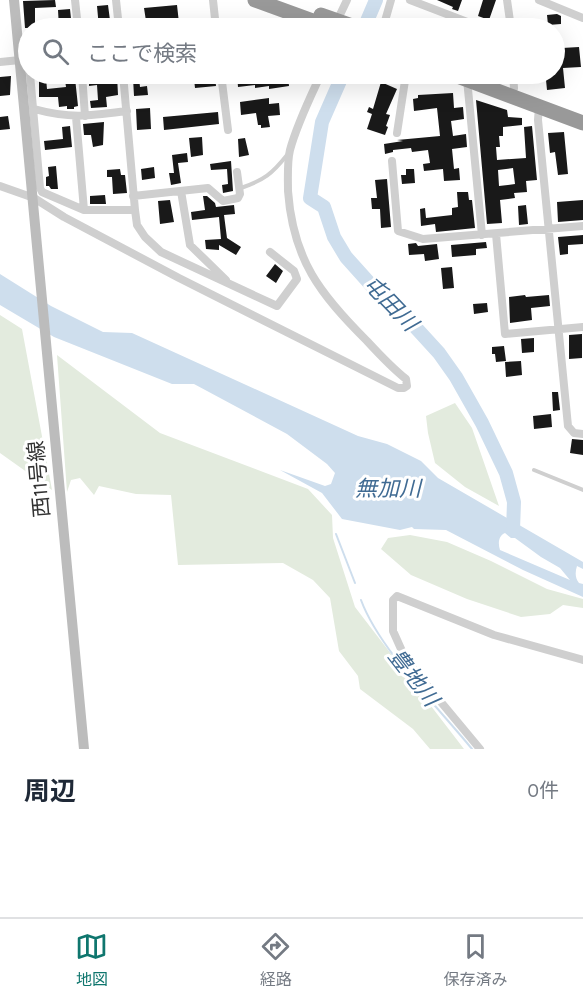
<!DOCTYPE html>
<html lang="ja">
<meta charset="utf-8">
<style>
body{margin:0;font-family:Karla,"Noto Sans JP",sans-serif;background:#f2f2f3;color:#1f2937}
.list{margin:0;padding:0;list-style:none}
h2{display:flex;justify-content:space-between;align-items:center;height:78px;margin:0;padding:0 24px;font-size:26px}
h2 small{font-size:20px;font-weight:400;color:#747a83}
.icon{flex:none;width:33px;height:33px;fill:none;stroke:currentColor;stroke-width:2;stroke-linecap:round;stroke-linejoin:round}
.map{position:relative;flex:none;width:583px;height:749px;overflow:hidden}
.search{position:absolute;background:#fff;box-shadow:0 6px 24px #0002;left:18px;right:18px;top:18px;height:66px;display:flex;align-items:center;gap:15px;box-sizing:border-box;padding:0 21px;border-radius:33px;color:#747a83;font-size:22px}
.sheet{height:168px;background:#fff}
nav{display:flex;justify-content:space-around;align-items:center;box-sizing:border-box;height:84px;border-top:2px solid #e0e1e3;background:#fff;font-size:16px;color:#747a83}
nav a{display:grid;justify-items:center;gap:3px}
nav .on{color:#0f766e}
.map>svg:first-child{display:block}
</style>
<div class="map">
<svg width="583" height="749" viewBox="0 0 583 749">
<rect width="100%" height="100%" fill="#fff"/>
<path fill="#e3ebde" d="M 0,315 L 22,329 L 52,490 L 0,453 Z
M 57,355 L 160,433 L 308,489 L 332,515 L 333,538 L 355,607 L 464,749 L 430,749 L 413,729 L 360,689 L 358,676 L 339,651 L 330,598 L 313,580 L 283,563 L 178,565 L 171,495 L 136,494 L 99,486 L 94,495 L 80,478 L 71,480 L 67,492 Z
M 455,403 L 472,428 L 499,506 L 465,487 L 435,463 L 428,433 L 426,416 Z
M 410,535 L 447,542 L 491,561 L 547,589 L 583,599 L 583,608 L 563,605 L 550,614 L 521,617 L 467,599 L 411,575 L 381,549 L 388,538 Z"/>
<path fill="#cedeed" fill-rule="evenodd" d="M 0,274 L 51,306 L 103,332 L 132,333 L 358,436 L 387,444 L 421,461 L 438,478 L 583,562 L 583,569 L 577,566 C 575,572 575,578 579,583 L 583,584 L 583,597 L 523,570 L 446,530 L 414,529 L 412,527 L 400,530 L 342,519 L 322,493 L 280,470 L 325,486 L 331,484 L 335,473 L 327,464 L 287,434 L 194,384 L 172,384 L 54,337 L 0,305 ZM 505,533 L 511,538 L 515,538 L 541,557 L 560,568 L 570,580 L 500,550 C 498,544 498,536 505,533 Z"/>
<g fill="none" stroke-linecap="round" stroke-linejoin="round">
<path stroke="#cedeed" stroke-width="2" d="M 336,534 L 355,583
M 361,600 C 379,649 438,707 472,749"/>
<path stroke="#cedeed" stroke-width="14" d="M 364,28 L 376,0
M 343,74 L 322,122 L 310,198 L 324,207 L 334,237 L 346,257 L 372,286 L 407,318 L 439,353 L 456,377 L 482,423 L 506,473 L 514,502 L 513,530"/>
</g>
<path fill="#191919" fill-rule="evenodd" d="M 55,0 L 56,7 L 35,8 L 35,28 L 25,28 L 23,1 Z
M 437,0 L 462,0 L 458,11 L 452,9 L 453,7 Z
M 483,0 L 496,0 L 489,20 L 478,16 Z
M 108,5 L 111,28 L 99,28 L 97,6 Z
M 177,5 L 179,23 L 170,24 L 170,18 L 146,21 L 144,8 Z
M 70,9 L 72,28 L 59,28 L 58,10 Z
M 557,14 L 561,16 L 561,24 L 548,25 L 547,15 Z
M 555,40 L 561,40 L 562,48 L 579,47 L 581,67 L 563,68 L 565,88 L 547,90 L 546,80 L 521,80 L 521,74 L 555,74 Z
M 153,74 L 215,74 L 216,86 L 195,88 L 194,79 L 154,83 Z
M 237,74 L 285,74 L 286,76 L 288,76 L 289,86 L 269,89 L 269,86 L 255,88 L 255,85 L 238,87 Z
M 117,75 L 118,95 L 106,97 L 107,107 L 91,108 L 90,101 L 98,100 L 97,85 L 89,86 L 89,78 Z
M 11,76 L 10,95 L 0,96 L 0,77 Z
M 46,78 L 47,89 L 66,87 L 65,80 L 75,78 L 78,106 L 74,107 L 74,109 L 67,109 L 67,106 L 59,107 L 58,97 L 39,97 L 39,79 Z
M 133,78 L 139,78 L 140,87 L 147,86 L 148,95 L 134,96 Z
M 381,82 L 397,89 L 386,114 L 390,115 L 386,126 L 388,127 L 385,135 L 367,129 L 372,114 L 367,112 L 369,107 L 373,109 Z
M 453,93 L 454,108 L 463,107 L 464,119 L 451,121 L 453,136 L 466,134 L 467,147 L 452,149 L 454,169 L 459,168 L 460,180 L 444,181 L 443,169 L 424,171 L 423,164 L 430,163 L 428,150 L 412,152 L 411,148 L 393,150 L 393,152 L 385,154 L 384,144 L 403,141 L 397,140 L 440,136 L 437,108 L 414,111 L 413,99 L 418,98 L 418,95 Z
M 269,98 L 269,104 L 279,103 L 280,115 L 268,116 L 270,127 L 261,128 L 261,125 L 258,125 L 256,113 L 241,115 L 240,102 Z
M 476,100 L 507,110 L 508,117 L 522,118 L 522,125 L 503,127 L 503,136 L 499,136 L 500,147 L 496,147 L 497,160 L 526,158 L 524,127 L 532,126 L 537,180 L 526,181 L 527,192 L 514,193 L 515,198 L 500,200 L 502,223 L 487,224 ZM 513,168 L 515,184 L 499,186 L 498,170 Z
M 150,108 L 151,129 L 137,130 L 136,109 Z
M 218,112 L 219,124 L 164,130 L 163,117 Z
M 8,116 L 10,129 L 0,130 L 0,117 Z
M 104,122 L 103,145 L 93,147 L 91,135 L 84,135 L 83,124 Z
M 70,126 L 72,147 L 45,150 L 44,141 L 63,139 L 62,127 Z
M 564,132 L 568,174 L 558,175 L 555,152 L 550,153 L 548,133 Z
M 202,137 L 203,155 L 191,157 L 189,138 Z
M 245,138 L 249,155 L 239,157 L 238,139 Z
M 187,153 L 188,162 L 178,163 L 181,183 L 171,185 L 169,173 L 174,173 L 172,155 Z
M 231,161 L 233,191 L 223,193 L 222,185 L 228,184 L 227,169 L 211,170 L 210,164 Z
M 56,166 L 58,189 L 51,189 L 49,186 L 46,186 L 46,177 L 49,176 L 48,167 Z
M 154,167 L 155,178 L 142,180 L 141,169 Z
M 120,169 L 121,175 L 125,175 L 127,193 L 113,194 L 112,177 L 107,177 L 107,170 Z
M 406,169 L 414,169 L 415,183 L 402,184 L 401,175 L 406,175 Z
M 387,179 L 391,227 L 381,228 L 380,209 L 372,209 L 371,198 L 377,198 L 375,180 Z
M 457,192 L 468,192 L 469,200 L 472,200 L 475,228 L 436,232 L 435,224 L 421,226 L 420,209 L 425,208 L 426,218 L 452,215 L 452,208 L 458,207 Z
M 105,195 L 106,204 L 90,204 L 90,196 Z
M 203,196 L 207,196 L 215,203 L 216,207 L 234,205 L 235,214 L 224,215 L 227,238 L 241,247 L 236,255 L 219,245 L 219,250 L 206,249 L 205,240 L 221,239 L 219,217 L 192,220 L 191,212 L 205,210 Z
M 170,200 L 174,222 L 160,224 L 158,201 Z
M 583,200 L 583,220 L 558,222 L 557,202 Z
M 526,205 L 528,224 L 519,225 L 518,206 Z
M 583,235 L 583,244 L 568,245 L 568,254 L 560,255 L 558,237 Z
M 486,242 L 487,248 L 476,249 L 476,255 L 452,257 L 451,245 Z
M 416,243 L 418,246 L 437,244 L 439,259 L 425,261 L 424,254 L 409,255 L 408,244 Z
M 275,264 L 283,271 L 276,283 L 266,276 Z
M 452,267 L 454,288 L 443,289 L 441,268 Z
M 525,295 L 526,297 L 549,295 L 550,306 L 531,308 L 532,320 L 510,323 L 509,297 Z
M 487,303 L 488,312 L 474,314 L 473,304 Z
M 582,334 L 582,358 L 569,359 L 569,335 Z
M 534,338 L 534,352 L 522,353 L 521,339 Z
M 504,346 L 506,361 L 496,362 L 495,354 L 492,354 L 492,347 Z
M 521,361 L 522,375 L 506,377 L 505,362 Z
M 552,392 L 558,392 L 560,410 L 553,411 Z
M 551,414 L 552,427 L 534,429 L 533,416 Z
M 572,439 L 583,440 L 583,455 L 570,453 Z"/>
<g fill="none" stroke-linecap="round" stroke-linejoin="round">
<path stroke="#cfcfcf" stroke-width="4" d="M 241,188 C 264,180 272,174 287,155
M 534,470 L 583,490"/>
<path stroke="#cfcfcf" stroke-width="8" d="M 75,0 L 78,28
M 116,0 L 119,28
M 213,0 L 216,28
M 410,0 L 483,28
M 507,0 L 511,28
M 539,0 L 583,18
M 337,21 L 347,0
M 383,28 L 391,0
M 0,62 L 20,60 L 27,62 L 28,66
M 30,74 L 40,188 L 42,192 L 84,210 L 135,210
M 82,74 L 85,116
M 123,74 L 135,210 L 137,225 L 145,237 L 161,252 L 277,306 L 297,279 L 294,271 L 270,252
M 221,74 L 228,130
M 513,74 L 514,88
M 467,79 L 482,235
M 539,106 L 538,120 L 568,426 L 574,433 L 583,434
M 34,109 C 71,119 89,116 127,111
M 76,117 L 84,210
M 397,133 L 406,74
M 392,161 L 398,231 L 423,239 L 583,226
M 0,186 L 34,198 L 64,217 L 179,278 L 398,388 L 404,388 L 407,386 L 406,379 C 392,368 379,354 367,341 C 320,294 293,260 288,191 C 288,179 287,162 290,150 C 297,124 310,98 321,74
M 181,191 L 190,245 L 226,280
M 133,196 L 208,188 L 223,201 L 238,198 L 240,194 L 237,172
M 496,234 L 505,334 L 583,327
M 480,749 L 406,660 L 393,631 L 393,600 L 397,596 L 494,635 L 583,660"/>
<path stroke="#bcbcbc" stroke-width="10" d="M 14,0 L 84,749"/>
<path stroke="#999" stroke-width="15" d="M 255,0 L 332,28
M 321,15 L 358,28
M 452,74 L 583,123"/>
</g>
<g text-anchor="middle" stroke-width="6" stroke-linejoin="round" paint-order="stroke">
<g font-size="21" fill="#323232" stroke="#fff">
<text transform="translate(39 479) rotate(-95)" y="7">西11号線</text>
</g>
<g font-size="22" font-style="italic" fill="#406b93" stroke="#fff">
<text transform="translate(391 303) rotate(46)" y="8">屯田川</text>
<text x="388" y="496">無加川</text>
<text transform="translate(414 677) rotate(52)" y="8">豊地川</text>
</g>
</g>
</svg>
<div class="search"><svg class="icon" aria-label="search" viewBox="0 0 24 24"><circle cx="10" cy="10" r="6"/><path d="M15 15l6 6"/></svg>ここで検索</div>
</div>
<section class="sheet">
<h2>周辺<small>0件</small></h2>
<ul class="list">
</ul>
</section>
<nav>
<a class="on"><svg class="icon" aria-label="map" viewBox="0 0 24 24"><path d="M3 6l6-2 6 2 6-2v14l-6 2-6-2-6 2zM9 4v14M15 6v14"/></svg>地図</a>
<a><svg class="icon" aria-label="directions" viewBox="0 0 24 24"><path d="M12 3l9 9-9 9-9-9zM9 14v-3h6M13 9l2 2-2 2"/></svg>経路</a>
<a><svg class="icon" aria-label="saved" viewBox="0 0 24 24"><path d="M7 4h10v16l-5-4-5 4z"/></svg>保存済み</a>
</nav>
